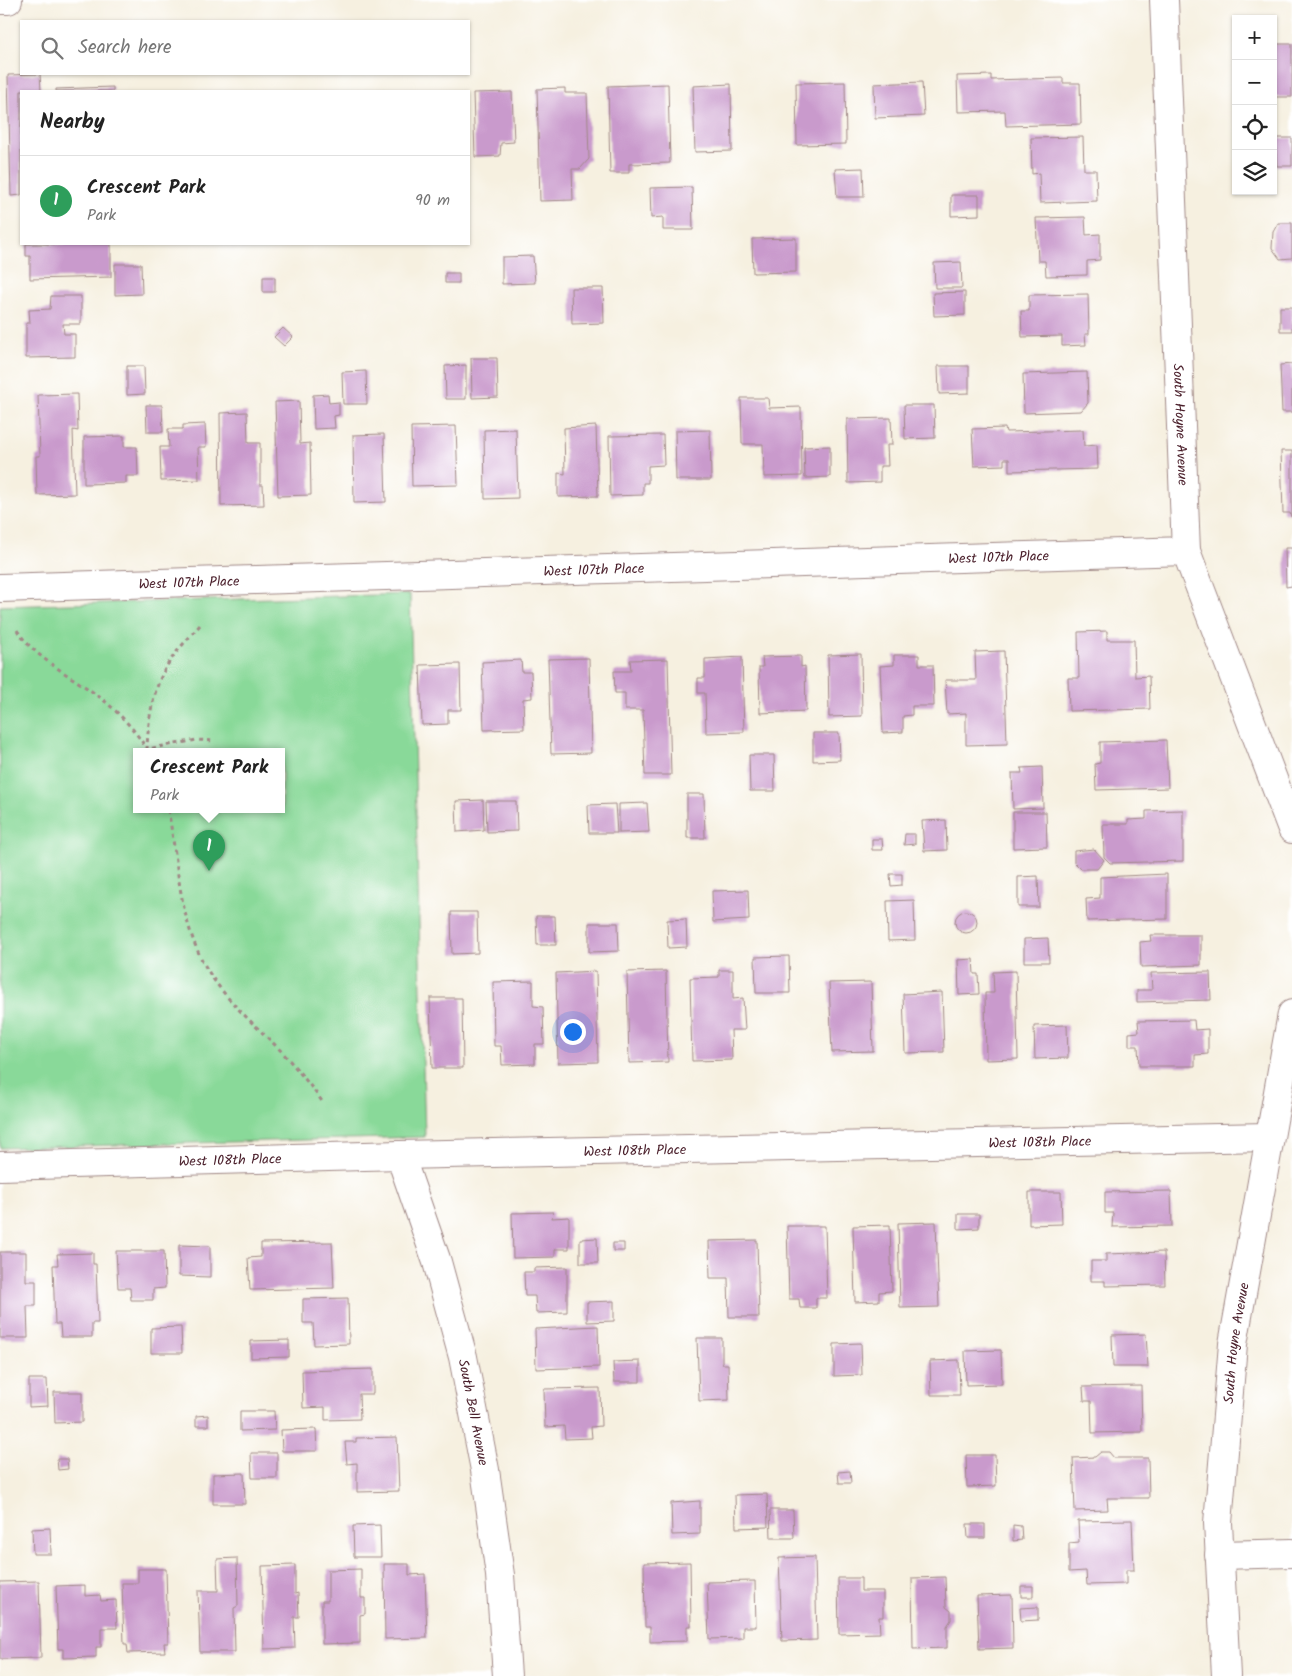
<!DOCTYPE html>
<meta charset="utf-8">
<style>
body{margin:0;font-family:Kalam,sans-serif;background:#f2f2f2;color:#222}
.controls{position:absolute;right:15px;top:15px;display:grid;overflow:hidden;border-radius:0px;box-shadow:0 1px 4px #0004}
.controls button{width:45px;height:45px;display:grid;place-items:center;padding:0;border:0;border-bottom:1px solid #e0e0e0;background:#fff;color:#222;font:25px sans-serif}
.you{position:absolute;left:572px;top:1031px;width:18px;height:18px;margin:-12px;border:4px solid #fff;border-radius:50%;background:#1a73e8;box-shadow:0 0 0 8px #1a73e833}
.badge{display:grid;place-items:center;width:32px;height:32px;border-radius:50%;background:#7c3aed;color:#fff;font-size:16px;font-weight:700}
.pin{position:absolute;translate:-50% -41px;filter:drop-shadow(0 1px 2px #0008)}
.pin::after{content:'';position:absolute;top:26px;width:18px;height:15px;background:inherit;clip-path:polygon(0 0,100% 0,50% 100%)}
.popup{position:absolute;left:133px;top:748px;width:152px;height:65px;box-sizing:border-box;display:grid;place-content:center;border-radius:0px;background:#fff;filter:drop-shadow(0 1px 4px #0005);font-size:16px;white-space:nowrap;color:#767676}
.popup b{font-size:19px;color:#222}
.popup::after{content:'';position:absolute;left:50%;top:100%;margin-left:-10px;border:10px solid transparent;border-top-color:#fff}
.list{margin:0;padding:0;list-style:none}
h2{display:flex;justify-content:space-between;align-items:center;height:65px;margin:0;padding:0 20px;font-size:21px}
h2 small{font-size:16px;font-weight:400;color:#767676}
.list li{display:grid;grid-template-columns:32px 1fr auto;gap:15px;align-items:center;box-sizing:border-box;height:90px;padding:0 20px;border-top:1px solid #e0e0e0}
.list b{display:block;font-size:19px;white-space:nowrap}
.list p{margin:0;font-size:16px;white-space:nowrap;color:#767676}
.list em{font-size:16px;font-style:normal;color:#767676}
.icon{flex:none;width:28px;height:28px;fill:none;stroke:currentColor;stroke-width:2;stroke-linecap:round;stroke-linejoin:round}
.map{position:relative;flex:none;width:1292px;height:1676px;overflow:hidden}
.search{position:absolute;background:#fff;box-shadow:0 1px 4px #0004;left:20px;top:20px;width:450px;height:55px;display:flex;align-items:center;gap:12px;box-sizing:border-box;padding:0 18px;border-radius:0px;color:#767676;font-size:19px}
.panel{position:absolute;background:#fff;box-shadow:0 1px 4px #0004;left:20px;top:90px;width:450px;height:155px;border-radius:0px}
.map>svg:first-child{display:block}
</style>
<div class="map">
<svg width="1292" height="1676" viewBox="0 0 1292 1676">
<rect width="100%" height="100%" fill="#fff"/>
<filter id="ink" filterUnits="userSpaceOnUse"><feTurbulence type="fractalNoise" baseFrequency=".02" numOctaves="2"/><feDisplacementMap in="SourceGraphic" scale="10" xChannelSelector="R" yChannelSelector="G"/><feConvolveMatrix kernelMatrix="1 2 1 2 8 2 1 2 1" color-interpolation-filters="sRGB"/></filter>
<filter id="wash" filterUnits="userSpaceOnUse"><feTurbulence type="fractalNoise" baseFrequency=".0096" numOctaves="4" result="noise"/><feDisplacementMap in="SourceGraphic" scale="20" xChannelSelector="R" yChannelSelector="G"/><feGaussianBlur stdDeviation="1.12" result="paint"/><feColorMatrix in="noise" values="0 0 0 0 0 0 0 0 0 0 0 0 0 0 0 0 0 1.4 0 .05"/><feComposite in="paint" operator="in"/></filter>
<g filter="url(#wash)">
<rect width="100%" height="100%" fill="#f6f0e0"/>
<path fill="#89d999" stroke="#6a7c62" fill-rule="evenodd" d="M 410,594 L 425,1137 L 0,1148 L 0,606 ZM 136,752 L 282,752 L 282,810 L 136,810 Z"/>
<g id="blocks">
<path fill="#c99acc" d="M 1273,44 L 1292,44 L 1292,97 L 1274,97 Z
M 40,74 L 41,91 L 21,91 L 21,195 L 11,196 L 8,75 Z
M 991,75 L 991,80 L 1063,78 L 1063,83 L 1080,83 L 1081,124 L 1006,126 L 1005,111 L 958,112 L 957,76 Z
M 845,82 L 846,144 L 797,145 L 796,83 Z
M 922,82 L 924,116 L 875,118 L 874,84 Z
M 668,84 L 670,163 L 629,164 L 629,173 L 610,173 L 608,86 Z
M 731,84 L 732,151 L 695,152 L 693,86 Z
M 113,87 L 113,91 L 56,91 L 56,89 Z
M 565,88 L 565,93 L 587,93 L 589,159 L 580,169 L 572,169 L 573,200 L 540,201 L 537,89 Z
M 512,92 L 514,142 L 501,143 L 500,156 L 475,157 L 473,93 Z
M 1083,137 L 1084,170 L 1096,170 L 1097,201 L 1040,203 L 1039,173 L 1032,174 L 1031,138 Z
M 1275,138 L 1292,138 L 1292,166 L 1277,166 Z
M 863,168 L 864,197 L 837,197 L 835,169 Z
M 692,187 L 693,230 L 663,230 L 663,217 L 651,218 L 650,188 Z
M 951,195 L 979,195 L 979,215 L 951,216 Z
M 1085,217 L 1086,235 L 1100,234 L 1100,260 L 1087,261 L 1087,275 L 1046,276 L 1045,261 L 1038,261 L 1036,218 Z
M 1278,223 L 1292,223 L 1292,258 L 1280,259 L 1272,248 L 1273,232 Z
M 796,238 L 796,272 L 753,273 L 752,239 Z
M 26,244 L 111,244 L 111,277 L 30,279 L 30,256 L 26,256 Z
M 533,256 L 535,283 L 502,284 L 502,257 Z
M 961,262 L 962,288 L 935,288 L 934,263 Z
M 115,264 L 141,264 L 142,294 L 115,295 Z
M 445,273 L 459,273 L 459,283 L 445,283 Z
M 263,277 L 275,277 L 275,292 L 263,292 Z
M 571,288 L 603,288 L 604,323 L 572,324 Z
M 965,292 L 965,315 L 934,316 L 933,293 Z
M 1088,294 L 1089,334 L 1085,334 L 1086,345 L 1062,346 L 1062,336 L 1022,337 L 1021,311 L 1029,311 L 1029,295 Z
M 51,296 L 81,296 L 81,324 L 63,324 L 64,334 L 75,334 L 75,357 L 26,358 L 26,323 L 30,323 L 29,310 L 50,309 Z
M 1280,307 L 1292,307 L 1292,331 L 1280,331 Z
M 283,328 L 293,337 L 284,346 L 274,337 Z
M 471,358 L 497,358 L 498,397 L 472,398 Z
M 1292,364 L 1292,412 L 1282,412 L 1280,365 Z
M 466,365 L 466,399 L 446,399 L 445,366 Z
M 127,366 L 144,366 L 145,394 L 127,395 Z
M 938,366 L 969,366 L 969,393 L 939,394 Z
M 366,371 L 367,404 L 343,404 L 342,372 Z
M 1087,372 L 1088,403 L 1081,411 L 1024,413 L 1023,374 Z
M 77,394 L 78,431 L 73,430 L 75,494 L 37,495 L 36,456 L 40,456 L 38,395 Z
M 328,394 L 329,403 L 339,402 L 339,415 L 334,416 L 335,428 L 314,429 L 313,395 Z
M 741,398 L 768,398 L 769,408 L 801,407 L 802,476 L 764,477 L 763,444 L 742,444 Z
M 299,401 L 300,444 L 310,443 L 311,495 L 278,496 L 275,402 Z
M 146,405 L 162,405 L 163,432 L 147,432 Z
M 904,405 L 934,405 L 935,438 L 905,439 Z
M 247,412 L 248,443 L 260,443 L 260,485 L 263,485 L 264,505 L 221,506 L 220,413 Z
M 891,418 L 892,445 L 887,445 L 888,466 L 880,466 L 880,482 L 848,483 L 847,419 Z
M 205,424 L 206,447 L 198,447 L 199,480 L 161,481 L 160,447 L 169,447 L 168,429 L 183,429 L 183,425 Z
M 456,426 L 458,485 L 412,486 L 411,427 Z
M 596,426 L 598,496 L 558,497 L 558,473 L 565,474 L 564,428 Z
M 1005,428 L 1006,432 L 1083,430 L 1084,446 L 1097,445 L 1098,469 L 1009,471 L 1009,459 L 1004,459 L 1004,465 L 974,466 L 972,429 Z
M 516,429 L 518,498 L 485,499 L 484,430 Z
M 710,430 L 711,480 L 676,480 L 675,431 Z
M 384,434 L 386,502 L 354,503 L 353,435 Z
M 663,435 L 664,465 L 648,466 L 648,483 L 643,483 L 643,495 L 610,496 L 609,436 Z
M 124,436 L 124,447 L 137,447 L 138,476 L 126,476 L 126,483 L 84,484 L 84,437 Z
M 830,446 L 830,477 L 805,478 L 804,447 Z
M 1281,451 L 1292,451 L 1292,517 L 1291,517 L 1290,513 L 1283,513 Z
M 1285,548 L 1292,548 L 1292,586 L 1286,587 Z
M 1107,631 L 1107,640 L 1134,640 L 1135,677 L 1149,676 L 1150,709 L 1069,711 L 1068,678 L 1079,678 L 1078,632 Z
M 1004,651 L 1007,744 L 966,745 L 966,713 L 947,714 L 945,680 L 976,680 L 975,652 Z
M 861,654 L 862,716 L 829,717 L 828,655 Z
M 894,655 L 919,655 L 919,665 L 933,665 L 934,706 L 912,706 L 912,715 L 903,716 L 903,732 L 883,733 L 880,666 L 894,665 Z
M 801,656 L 801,667 L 805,666 L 806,711 L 760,713 L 759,667 L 763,667 L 762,657 Z
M 742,657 L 744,732 L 706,733 L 705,693 L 698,693 L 698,678 L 705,678 L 705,659 Z
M 589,658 L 591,753 L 551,754 L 548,659 Z
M 668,659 L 671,775 L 645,775 L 643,710 L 625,710 L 625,693 L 615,693 L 614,671 L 631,671 L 630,660 Z
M 521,660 L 522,672 L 531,672 L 532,698 L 523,699 L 524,729 L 484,730 L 482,662 Z
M 460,664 L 461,710 L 448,710 L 448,724 L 422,725 L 420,665 Z
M 813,733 L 839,733 L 840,760 L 813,761 Z
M 1166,740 L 1168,788 L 1096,790 L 1095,764 L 1100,763 L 1100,742 Z
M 749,755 L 774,755 L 775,791 L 750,791 Z
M 1042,767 L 1043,808 L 1013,809 L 1012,773 L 1022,773 L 1021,768 Z
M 687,794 L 704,794 L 705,838 L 687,838 Z
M 483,800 L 484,830 L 457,832 L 456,801 Z
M 486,801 L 516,801 L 517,831 L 487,832 Z
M 647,803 L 649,832 L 619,833 L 619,804 Z
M 615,804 L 617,833 L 589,833 L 588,805 Z
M 1183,810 L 1183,861 L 1110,863 L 1104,857 L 1103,824 L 1128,824 L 1128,820 L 1146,819 L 1146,811 Z
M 1013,812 L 1046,812 L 1047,847 L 1013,848 Z
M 946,820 L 947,850 L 924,851 L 922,821 Z
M 905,834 L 915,834 L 915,844 L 904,845 Z
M 872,839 L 882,839 L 883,850 L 872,850 Z
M 1094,849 L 1104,860 L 1097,869 L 1081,869 L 1074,862 L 1074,851 Z
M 890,874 L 902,874 L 902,885 L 891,886 Z
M 1167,874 L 1167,919 L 1087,921 L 1086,899 L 1100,898 L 1100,877 Z
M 1038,876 L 1039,907 L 1018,907 L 1018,877 Z
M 748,890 L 749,920 L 713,922 L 712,891 Z
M 914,900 L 915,940 L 888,941 L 887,901 Z
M955 922a11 11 0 1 1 22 0a11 11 0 1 1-22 0Z
M 451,912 L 477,912 L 478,953 L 452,954 Z
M 536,916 L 555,916 L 556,945 L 537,945 Z
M 686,919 L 687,947 L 668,948 L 667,920 Z
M 589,923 L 618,923 L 619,951 L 589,952 Z
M 1150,935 L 1201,935 L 1201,965 L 1141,967 L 1140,942 L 1151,941 Z
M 1048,938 L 1049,962 L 1024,962 L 1024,939 Z
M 789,956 L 790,993 L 756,993 L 755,957 Z
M 973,959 L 974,974 L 978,974 L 979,994 L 959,995 L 958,960 Z
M 719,970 L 733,970 L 733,999 L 743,998 L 745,1030 L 731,1030 L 732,1060 L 692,1061 L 690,978 L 719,977 Z
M 596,971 L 598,1062 L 558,1063 L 556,973 Z
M 666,971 L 668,1062 L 629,1063 L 627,972 Z
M 1016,971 L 1018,1059 L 986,1060 L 985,993 L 994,993 L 993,972 Z
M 1210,972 L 1211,1000 L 1137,1002 L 1137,990 L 1152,990 L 1151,973 Z
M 533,981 L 533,1006 L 543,1007 L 544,1044 L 535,1044 L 535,1064 L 502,1065 L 501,1046 L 494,1046 L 493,982 Z
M 871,982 L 873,1051 L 832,1052 L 829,983 Z
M 942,992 L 944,1052 L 905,1053 L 903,994 Z
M 430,998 L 462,998 L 463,1068 L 432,1068 Z
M 1194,1020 L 1195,1030 L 1208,1029 L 1208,1054 L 1195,1055 L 1195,1066 L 1139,1066 L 1138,1046 L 1129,1046 L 1129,1033 L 1139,1032 L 1138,1021 Z
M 1067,1025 L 1068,1058 L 1035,1059 L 1034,1026 Z
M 1171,1191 L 1172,1226 L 1112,1227 L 1113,1213 L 1105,1213 L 1105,1192 Z
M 1029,1192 L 1061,1192 L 1062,1224 L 1029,1225 Z
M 553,1212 L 552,1218 L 569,1217 L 569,1249 L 555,1249 L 555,1257 L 513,1258 L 512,1213 Z
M 958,1214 L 979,1214 L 979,1228 L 958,1229 Z
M 936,1222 L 939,1307 L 900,1308 L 898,1223 Z
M 890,1225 L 892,1291 L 879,1292 L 879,1301 L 855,1302 L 853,1226 Z
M 787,1226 L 825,1226 L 827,1298 L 816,1298 L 816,1308 L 800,1308 L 799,1299 L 789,1299 Z
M 597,1238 L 598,1263 L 580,1263 L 580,1239 Z
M 757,1240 L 759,1317 L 729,1317 L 728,1278 L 710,1278 L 709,1241 Z
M 332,1242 L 334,1288 L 250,1290 L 248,1258 L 261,1257 L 261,1243 Z
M 613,1243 L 624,1243 L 624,1251 L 613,1251 Z
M 179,1245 L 210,1246 L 210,1277 L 179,1276 Z
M 116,1251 L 164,1251 L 165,1288 L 153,1289 L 153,1300 L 131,1300 L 130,1288 L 118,1288 Z
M 0,1252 L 26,1252 L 26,1281 L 36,1281 L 36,1306 L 27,1306 L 28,1338 L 0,1338 Z
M 1164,1252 L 1165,1285 L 1105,1286 L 1105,1281 L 1091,1281 L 1091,1261 L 1106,1261 L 1106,1254 Z
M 93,1253 L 93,1264 L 96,1264 L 98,1323 L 92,1323 L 92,1337 L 61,1337 L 60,1324 L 55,1324 L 53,1265 L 58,1265 L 57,1254 Z
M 567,1267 L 567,1312 L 536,1313 L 535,1296 L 525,1296 L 524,1272 L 534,1272 L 534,1268 Z
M 348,1298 L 349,1344 L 314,1345 L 313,1323 L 303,1323 L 303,1299 Z
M 614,1301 L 614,1321 L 587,1322 L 587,1302 Z
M 598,1326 L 599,1367 L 536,1369 L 535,1329 Z
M 181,1327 L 182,1353 L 151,1353 L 151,1328 Z
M 1146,1334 L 1148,1367 L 1113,1367 L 1112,1335 Z
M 697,1338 L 722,1338 L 722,1364 L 728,1364 L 729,1400 L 699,1401 Z
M 289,1340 L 289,1357 L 251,1358 L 251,1341 Z
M 861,1343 L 862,1375 L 834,1376 L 834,1344 Z
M 1001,1350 L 1002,1384 L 966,1385 L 965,1351 Z
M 959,1360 L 960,1395 L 931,1395 L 930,1361 Z
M 640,1361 L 640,1382 L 614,1382 L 613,1362 Z
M 373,1369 L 373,1394 L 359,1394 L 360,1419 L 325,1420 L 325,1407 L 303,1408 L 302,1371 Z
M 29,1379 L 47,1379 L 48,1406 L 29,1407 Z
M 1141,1386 L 1142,1432 L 1092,1433 L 1091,1401 L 1084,1401 L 1083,1387 Z
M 600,1388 L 601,1426 L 591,1427 L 592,1438 L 565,1439 L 564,1426 L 545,1427 L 544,1389 Z
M 54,1392 L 82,1392 L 82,1422 L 55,1423 Z
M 240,1411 L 274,1411 L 275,1430 L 240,1431 Z
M 208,1415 L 208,1426 L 196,1426 L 196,1416 Z
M 316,1429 L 317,1451 L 282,1451 L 281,1430 Z
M 397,1437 L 399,1491 L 357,1492 L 357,1463 L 347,1464 L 345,1442 L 356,1442 L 356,1438 Z
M 1101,1452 L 1109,1452 L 1114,1458 L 1148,1458 L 1149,1498 L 1107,1498 L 1108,1510 L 1075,1511 L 1073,1458 L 1095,1457 Z
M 251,1453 L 277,1453 L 277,1478 L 252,1478 Z
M 966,1455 L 995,1455 L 996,1486 L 967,1487 Z
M 57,1459 L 67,1459 L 68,1469 L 58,1470 Z
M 850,1471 L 851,1483 L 839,1483 L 838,1472 Z
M 244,1473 L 245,1504 L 213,1504 L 213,1474 Z
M 767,1494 L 768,1527 L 736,1528 L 735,1495 Z
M 700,1501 L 700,1534 L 672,1535 L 671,1503 Z
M 770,1510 L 793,1510 L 794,1538 L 771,1538 Z
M 1132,1520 L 1134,1570 L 1126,1570 L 1126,1584 L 1087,1585 L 1086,1571 L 1069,1572 L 1069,1543 L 1079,1542 L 1078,1521 Z
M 967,1524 L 985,1524 L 985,1538 L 968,1538 Z
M 380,1525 L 381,1557 L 354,1557 L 353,1526 Z
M 1013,1525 L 1021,1526 L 1022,1540 L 1013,1541 Z
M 50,1528 L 51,1554 L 33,1554 L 32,1529 Z
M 815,1557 L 817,1640 L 782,1641 L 779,1558 Z
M 237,1558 L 238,1606 L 234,1608 L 235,1652 L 200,1652 L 198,1591 L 218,1591 L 217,1559 Z
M 690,1562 L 691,1626 L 687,1626 L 687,1641 L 650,1642 L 650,1627 L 645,1627 L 644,1563 Z
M 384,1564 L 409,1564 L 409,1575 L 425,1574 L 427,1638 L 385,1639 Z
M 295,1565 L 295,1594 L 298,1593 L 299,1617 L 294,1617 L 295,1648 L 264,1649 L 262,1566 Z
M 138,1569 L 166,1569 L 168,1643 L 164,1643 L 165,1652 L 128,1653 L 127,1644 L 124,1644 L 122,1583 L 138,1583 Z
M 361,1569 L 361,1598 L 365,1598 L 365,1614 L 360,1615 L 360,1643 L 322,1644 L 322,1601 L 328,1601 L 328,1570 Z
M 945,1577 L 946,1607 L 951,1611 L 951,1620 L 947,1626 L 947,1648 L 913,1649 L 912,1578 Z
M 838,1578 L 861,1578 L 861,1591 L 883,1591 L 883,1617 L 879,1617 L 880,1633 L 839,1634 Z
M 39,1581 L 41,1658 L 0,1659 L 0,1582 Z
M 755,1581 L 756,1627 L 743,1627 L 743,1638 L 709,1639 L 707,1582 Z
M 85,1585 L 85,1596 L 100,1595 L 101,1601 L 116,1600 L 117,1628 L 101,1628 L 101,1647 L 96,1647 L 96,1657 L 63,1658 L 63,1649 L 58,1649 L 56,1586 Z
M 1021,1586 L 1033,1586 L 1033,1597 L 1021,1597 Z
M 1012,1595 L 1013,1648 L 979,1649 L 977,1596 Z
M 1038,1607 L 1038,1620 L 1021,1621 L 1020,1608 Z"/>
</g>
</g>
<g filter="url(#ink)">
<use href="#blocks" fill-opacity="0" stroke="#a08886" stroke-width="1"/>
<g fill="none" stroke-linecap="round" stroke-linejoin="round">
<defs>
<g id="minor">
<path d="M 0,0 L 8,0"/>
<path id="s1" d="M 1164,0 L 1186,551 L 1292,829"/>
<path id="s2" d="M 0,588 L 1186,551"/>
<path id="s3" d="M 400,1155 L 437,1262 L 463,1357 L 485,1470 L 500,1575 L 507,1676"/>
<path id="s4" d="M 0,1166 L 400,1155 L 1269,1137"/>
<path d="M 1219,1555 L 1292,1553"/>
<path id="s5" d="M 1226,1676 L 1218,1523 L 1233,1344 L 1292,1014"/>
</g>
</defs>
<use href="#minor" stroke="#a08886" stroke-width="30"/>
<path stroke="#a08886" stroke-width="3" stroke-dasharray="4 4" stroke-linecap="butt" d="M 200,625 C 188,639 174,653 165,669 C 152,693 148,722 147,749 L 197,740 L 214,741
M 17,630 C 36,659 67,673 94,693 C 112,705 139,733 148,752
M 168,810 C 178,860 178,911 201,958 C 220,997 254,1023 283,1053 C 297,1069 311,1086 324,1104"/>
<use href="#minor" stroke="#fff" stroke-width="28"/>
</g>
</g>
<g text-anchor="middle" stroke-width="4" stroke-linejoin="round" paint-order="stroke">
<g font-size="14" fill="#4a1f2b" stroke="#fff">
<text dy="5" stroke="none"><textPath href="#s1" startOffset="425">South Hoyne Avenue</textPath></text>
<text dy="5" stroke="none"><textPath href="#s2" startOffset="999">West 107th Place</textPath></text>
<text dy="5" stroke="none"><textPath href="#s2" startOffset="594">West 107th Place</textPath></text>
<text dy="5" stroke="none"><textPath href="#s2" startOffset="189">West 107th Place</textPath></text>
<text dy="5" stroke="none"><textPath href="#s4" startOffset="1040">West 108th Place</textPath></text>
<text dy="5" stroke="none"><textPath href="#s4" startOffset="635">West 108th Place</textPath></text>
<text dy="5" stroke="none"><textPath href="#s4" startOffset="230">West 108th Place</textPath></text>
<text dy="5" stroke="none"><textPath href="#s5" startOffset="334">South Hoyne Avenue</textPath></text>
<text dy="5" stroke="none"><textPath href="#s3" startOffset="268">South Bell Avenue</textPath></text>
</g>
</g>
</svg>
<div class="controls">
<button>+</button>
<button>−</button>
<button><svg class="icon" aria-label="locate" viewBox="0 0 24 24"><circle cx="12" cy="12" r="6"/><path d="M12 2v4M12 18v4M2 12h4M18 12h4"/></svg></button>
<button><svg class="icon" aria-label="layers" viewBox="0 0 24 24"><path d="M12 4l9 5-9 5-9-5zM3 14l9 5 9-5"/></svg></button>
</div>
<div class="you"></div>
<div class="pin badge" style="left:209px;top:871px;background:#2e9e5b">1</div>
<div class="popup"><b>Crescent Park</b>Park</div>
<div class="search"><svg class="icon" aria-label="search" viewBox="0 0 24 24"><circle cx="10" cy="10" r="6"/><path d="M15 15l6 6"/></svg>Search here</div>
<section class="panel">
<h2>Nearby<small></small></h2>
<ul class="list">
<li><span class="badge" style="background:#2e9e5b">1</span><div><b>Crescent Park</b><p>Park</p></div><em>90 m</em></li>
</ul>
</section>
</div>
